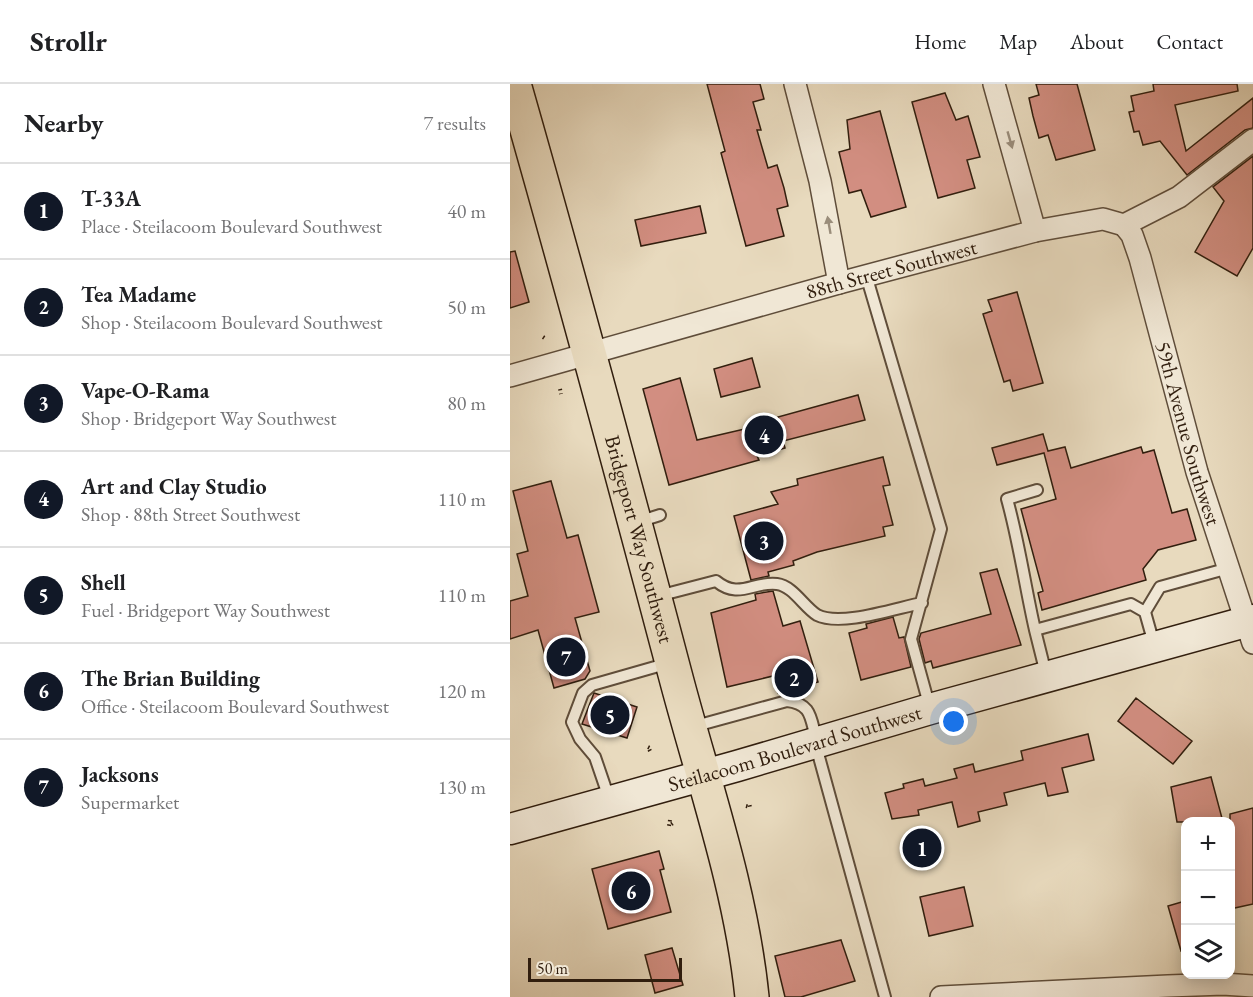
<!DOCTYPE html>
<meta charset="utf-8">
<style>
body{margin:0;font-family:"EB Garamond",serif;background:#f2f2f2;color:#202124}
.controls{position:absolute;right:18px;bottom:18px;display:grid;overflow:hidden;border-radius:12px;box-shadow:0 3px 15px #0003}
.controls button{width:54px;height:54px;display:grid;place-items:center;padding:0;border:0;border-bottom:2px solid #e0e0e0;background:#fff;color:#202124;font:30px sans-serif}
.scale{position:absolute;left:18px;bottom:15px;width:154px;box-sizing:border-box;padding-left:6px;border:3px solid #311e0e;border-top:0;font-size:16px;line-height:21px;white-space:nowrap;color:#311e0e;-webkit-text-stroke:4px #f0e7d5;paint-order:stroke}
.you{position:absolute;left:444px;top:638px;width:21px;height:21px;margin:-15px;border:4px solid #fff;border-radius:50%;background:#1a73e8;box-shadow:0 0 0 9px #1a73e833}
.badge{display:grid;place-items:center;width:39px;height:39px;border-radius:50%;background:#111827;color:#fff;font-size:20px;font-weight:700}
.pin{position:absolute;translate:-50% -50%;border:3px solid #fff;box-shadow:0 2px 6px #0006}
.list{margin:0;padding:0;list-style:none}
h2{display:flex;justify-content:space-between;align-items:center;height:78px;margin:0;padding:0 24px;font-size:26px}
h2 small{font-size:20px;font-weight:400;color:#757577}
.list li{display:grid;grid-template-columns:39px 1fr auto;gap:18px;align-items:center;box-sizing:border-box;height:96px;padding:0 24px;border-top:2px solid #e0e0e0}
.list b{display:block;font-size:22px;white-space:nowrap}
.list p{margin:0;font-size:20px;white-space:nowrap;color:#757577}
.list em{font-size:20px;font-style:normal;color:#757577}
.icon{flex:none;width:33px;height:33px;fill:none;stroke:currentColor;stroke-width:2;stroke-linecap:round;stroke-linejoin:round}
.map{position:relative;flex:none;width:743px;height:913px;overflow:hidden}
header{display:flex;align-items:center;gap:36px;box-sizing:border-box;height:84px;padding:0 30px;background:#fff;border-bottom:2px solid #e0e0e0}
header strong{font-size:28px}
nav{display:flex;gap:33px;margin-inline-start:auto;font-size:21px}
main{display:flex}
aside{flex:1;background:#fff}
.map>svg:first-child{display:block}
</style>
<header>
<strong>Strollr</strong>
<nav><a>Home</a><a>Map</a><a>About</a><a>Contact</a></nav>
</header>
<main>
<aside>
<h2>Nearby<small>7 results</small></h2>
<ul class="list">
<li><span class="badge">1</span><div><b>T-33A</b><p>Place · Steilacoom Boulevard Southwest</p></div><em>40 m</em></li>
<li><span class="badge">2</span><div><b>Tea Madame</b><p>Shop · Steilacoom Boulevard Southwest</p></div><em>50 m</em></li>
<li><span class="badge">3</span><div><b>Vape-O-Rama</b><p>Shop · Bridgeport Way Southwest</p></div><em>80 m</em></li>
<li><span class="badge">4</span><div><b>Art and Clay Studio</b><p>Shop · 88th Street Southwest</p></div><em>110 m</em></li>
<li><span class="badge">5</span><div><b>Shell</b><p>Fuel · Bridgeport Way Southwest</p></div><em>110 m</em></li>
<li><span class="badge">6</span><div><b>The Brian Building</b><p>Office · Steilacoom Boulevard Southwest</p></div><em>120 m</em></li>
<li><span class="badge">7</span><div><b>Jacksons</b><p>Supermarket</p></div><em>130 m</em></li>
</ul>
</aside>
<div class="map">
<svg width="743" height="913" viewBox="0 0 743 913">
<rect width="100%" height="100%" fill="#e8dabe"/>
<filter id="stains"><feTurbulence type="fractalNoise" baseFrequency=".00333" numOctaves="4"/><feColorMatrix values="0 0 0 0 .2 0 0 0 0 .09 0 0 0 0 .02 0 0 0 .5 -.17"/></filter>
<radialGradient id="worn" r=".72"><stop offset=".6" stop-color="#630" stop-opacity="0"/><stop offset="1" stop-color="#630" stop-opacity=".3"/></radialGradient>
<path fill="#d28e81" stroke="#311e0e" stroke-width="1.5" d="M 197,0 L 250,0 L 254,15 L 243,18 L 251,46 L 247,46 L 258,84 L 267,81 L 274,104 L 278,122 L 267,125 L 274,152 L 236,162 L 211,69 L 215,67 Z
M 526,0 L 567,0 L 585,66 L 546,76 L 538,51 L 529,54 L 523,32 L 519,14 L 529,11 Z
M 643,0 L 727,0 L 728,7 L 665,21 L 676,67 L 743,14 L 743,44 L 735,46 L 677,91 L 650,57 L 633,61 L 629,47 L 624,48 L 619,28 L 624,27 L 621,12 L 644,7 Z
M 435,9 L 446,36 L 458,32 L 470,73 L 457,76 L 465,104 L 428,114 L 402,18 Z
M 370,27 L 396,123 L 361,133 L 351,106 L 339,109 L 329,68 L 340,65 L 337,36 Z
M 743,72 L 743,164 L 727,192 L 685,168 L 714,117 L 703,103 Z
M 190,122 L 196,149 L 131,162 L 125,136 Z
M 5,167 L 19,218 L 0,224 L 0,168 Z
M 507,208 L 533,299 L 503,307 L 500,296 L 494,298 L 473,230 L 482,227 L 478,216 Z
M 242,274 L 250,303 L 211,313 L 204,285 Z
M 170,294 L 187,356 L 269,337 L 268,333 L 348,311 L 355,336 L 273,357 L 275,364 L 247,372 L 249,376 L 159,401 L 133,305 Z
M 533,350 L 538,367 L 555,363 L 561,384 L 631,363 L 633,369 L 644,366 L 662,429 L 677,425 L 686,456 L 648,466 L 633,485 L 636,496 L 532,526 L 528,509 L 533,507 L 511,425 L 546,415 L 534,369 L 487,381 L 482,364 Z
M 373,373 L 380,401 L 373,402 L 383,441 L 373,443 L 375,452 L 307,468 L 283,477 L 284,481 L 258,488 L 259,492 L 241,496 L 224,432 L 268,420 L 261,408 L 288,401 L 287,395 Z
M 41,397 L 57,454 L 68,451 L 89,528 L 65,534 L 80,587 L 75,595 L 44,604 L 28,546 L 0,555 L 0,517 L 18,512 L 7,470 L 18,467 L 3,407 Z
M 487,485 L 511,561 L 423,584 L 421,577 L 415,579 L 409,555 L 411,549 L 481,530 L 470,489 Z
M 263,507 L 273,542 L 290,537 L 308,598 L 268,609 L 263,592 L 217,603 L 201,529 L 246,516 L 245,510 Z
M 383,533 L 389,554 L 394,553 L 401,583 L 351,596 L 339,549 L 357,544 L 356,540 Z
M 84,609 L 127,623 L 117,654 L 72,640 Z
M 626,614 L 682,657 L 663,680 L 608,637 Z
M 578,650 L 584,676 L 552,684 L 558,708 L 538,712 L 535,699 L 494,709 L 497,721 L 468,728 L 470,737 L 448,743 L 442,718 L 408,726 L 409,731 L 382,735 L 375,709 L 394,704 L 393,700 L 413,695 L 415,702 L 447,694 L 444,685 L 463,680 L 465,688 L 513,676 L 511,667 Z
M 701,693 L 713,738 L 667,738 L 661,703 Z
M 743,724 L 743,820 L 720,825 L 720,730 Z
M 149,767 L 154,785 L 150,786 L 161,828 L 98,845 L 82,785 Z
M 454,803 L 463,842 L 419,852 L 410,813 Z
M 675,817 L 675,866 L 671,867 L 658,822 Z
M 331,856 L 345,897 L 291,913 L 275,913 L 265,872 Z
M 162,864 L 173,901 L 145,909 L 135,871 Z"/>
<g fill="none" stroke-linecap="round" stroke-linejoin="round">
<defs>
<path id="service" d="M 356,191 L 431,445 L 401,555 L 420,624
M 128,438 L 150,431
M 148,512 L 206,497 C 229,516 243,497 267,500 C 283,502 294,523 307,531 C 331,543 386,524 412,519
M 635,528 L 650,503 L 719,484
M 525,546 C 515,502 509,458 497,415 L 527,406
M 536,590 L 525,546 L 621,520 L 635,528 L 644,560
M 182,643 L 277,617 C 303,620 300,635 307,657
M 306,662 L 375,913
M 99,714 L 85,673 L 70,655 L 62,638 L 73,609 L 82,601 L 159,579"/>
<g id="minor">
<path d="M 285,0 L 310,97 L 329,199"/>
<path d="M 484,0 L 525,147"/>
<path id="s1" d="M 614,141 L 622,151 L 630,174 L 687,388 L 743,559"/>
<path id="s2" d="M 0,292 L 329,199 L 525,147 L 593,135 L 614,141 L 669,113 L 743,56"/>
<path d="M 431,913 L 658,902 L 713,900 L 743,902"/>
</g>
<g id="secondary">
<path id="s3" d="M 0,745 L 227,682 L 420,625 L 743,536"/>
</g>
<g id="primary">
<path id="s4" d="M 4,0 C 60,196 113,393 165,590 C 193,697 231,803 242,913"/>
</g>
</defs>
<use href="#service" stroke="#5f4d3a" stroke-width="14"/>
<use href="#minor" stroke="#5f4d3a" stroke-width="24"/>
<use href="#secondary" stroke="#311e0e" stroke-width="33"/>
<use href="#primary" stroke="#311e0e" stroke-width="36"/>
<path stroke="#311e0e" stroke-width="4" stroke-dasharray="1.5 3" stroke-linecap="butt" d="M 33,253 L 36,255
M 50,305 L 51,310
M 140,667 L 138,663 L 142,665
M 236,722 L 240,723 L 239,719
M 160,736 L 159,742 L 163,739"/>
<use href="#service" stroke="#f0e7d5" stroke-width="10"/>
<use href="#minor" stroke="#f0e7d5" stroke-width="21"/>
<use href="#secondary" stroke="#f0e7d5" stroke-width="30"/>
<use href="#primary" stroke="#e8dabe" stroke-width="33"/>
</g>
<defs><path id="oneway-solid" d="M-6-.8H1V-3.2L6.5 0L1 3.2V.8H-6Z" transform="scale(1.5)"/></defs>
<g fill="#9a8d7b">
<use href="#oneway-solid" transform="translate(500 56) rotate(74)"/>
<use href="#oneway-solid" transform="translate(319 141) rotate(-100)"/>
</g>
<g text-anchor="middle" stroke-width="4.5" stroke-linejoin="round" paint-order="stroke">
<g font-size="21" fill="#311e0e" stroke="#f0e7d5">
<text dy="7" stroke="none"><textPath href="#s2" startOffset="396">88th Street Southwest</textPath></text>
<text dy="7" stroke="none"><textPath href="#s1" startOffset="219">59th Avenue Southwest</textPath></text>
<text dy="7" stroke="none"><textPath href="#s4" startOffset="472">Bridgeport Way Southwest</textPath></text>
<text dy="7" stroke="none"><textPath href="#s3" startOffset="296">Steilacoom Boulevard Southwest</textPath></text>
</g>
</g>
<rect width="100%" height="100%" filter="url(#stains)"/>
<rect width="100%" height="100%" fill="url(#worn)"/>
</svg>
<div class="controls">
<button>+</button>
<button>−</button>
<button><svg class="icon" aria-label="layers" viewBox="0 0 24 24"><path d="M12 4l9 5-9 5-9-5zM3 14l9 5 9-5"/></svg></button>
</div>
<div class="scale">50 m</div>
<div class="you"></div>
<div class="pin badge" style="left:412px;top:764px">1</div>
<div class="pin badge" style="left:284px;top:594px">2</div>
<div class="pin badge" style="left:254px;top:457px">3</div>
<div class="pin badge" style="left:254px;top:351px">4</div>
<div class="pin badge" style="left:100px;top:631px">5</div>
<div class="pin badge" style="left:121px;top:807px">6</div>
<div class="pin badge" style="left:56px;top:573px">7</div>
</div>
</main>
